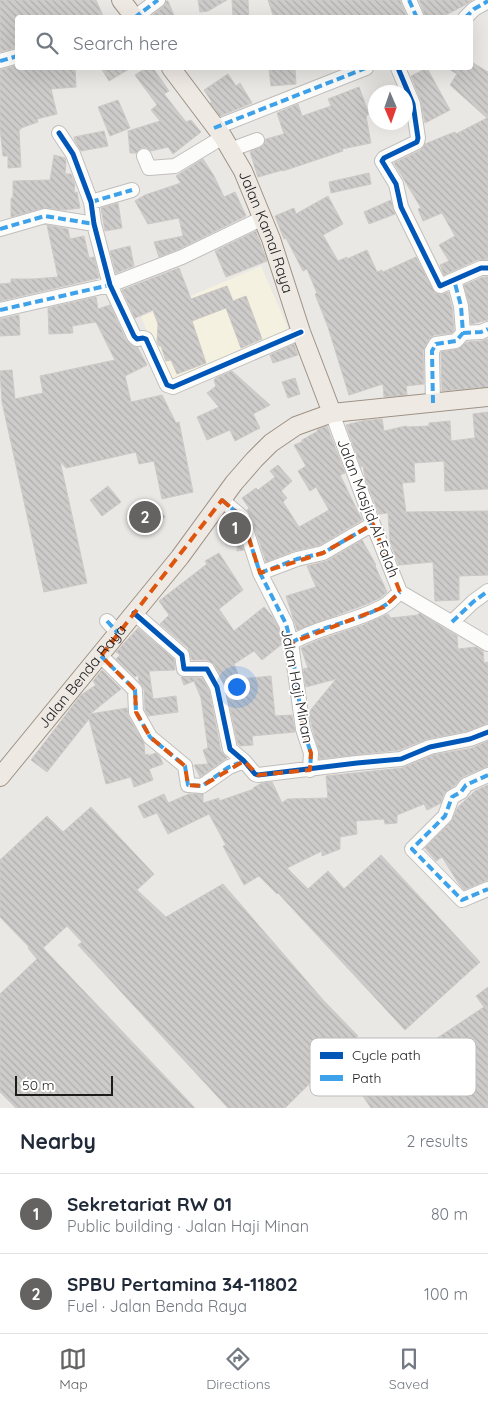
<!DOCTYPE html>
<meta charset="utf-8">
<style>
body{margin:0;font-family:Quicksand,sans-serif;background:#f6f6f7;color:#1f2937}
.compass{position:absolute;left:368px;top:85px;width:45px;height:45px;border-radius:50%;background:#fff;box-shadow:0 5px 20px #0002;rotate:178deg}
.scale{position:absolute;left:15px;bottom:12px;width:98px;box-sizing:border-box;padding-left:5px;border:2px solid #1c1c1c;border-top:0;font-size:14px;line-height:18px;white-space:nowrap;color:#1c1c1c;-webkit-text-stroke:4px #fff;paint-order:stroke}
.you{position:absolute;left:236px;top:686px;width:18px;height:18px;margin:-12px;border:4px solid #fff;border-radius:50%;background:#1a73e8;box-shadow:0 0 0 8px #1a73e833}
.badge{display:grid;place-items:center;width:32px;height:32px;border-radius:50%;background:#646362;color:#fff;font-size:16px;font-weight:700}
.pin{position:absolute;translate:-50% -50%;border:2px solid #fff;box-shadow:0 1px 5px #0006}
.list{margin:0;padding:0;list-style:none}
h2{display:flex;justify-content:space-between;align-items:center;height:65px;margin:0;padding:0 20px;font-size:21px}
h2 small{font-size:16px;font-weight:400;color:#747a83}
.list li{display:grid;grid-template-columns:32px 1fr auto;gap:15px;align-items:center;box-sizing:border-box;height:80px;padding:0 20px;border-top:1px solid #e0e1e3}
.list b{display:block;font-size:19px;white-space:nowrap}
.list p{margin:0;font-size:16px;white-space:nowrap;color:#747a83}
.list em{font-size:16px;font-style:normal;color:#747a83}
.icon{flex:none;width:28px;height:28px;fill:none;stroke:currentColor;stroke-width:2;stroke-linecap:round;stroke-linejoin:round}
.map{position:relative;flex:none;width:488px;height:1108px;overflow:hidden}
.search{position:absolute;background:#fff;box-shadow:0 5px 20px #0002;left:15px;right:15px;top:15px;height:55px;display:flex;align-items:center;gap:12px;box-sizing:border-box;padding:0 18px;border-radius:5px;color:#747a83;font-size:19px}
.sheet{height:225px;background:#fff}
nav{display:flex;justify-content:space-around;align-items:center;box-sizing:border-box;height:70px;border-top:1px solid #e0e1e3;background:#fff;font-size:14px;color:#747a83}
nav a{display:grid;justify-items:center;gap:2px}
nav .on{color:#646362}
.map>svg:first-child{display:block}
</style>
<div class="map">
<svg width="488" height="1108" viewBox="0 0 488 1108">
<defs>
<pattern id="building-back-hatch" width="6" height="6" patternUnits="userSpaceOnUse" patternTransform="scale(1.25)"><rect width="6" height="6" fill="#ceccca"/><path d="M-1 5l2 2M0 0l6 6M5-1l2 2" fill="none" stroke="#b0afad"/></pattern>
</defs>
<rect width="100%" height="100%" fill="#eae8e5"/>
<path fill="#f4f1e0" d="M 261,266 L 290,333 L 170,384 L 141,317 Z"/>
<path fill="url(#building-back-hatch)" stroke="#cdc9c6" d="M 0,0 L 96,0 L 104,18 L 18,18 L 18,47 L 0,52 Z
M 198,0 L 227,0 L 208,11 L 200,12 Z
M 232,0 L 248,0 L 249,18 L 233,18 Z
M 268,0 L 400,0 L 407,18 L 274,18 Z
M 419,0 L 472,0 L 465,5 L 440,18 L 426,18 Z
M 166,1 L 168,1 L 175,18 L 149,18 L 163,7 Z
M 470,61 L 488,72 L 488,259 L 477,260 L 444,275 L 440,265 L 449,261 L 439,245 L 455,236 L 442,213 L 423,221 L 418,209 L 421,208 L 394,163 L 421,150 L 425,144 L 442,137 L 455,132 L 456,134 L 487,118 L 450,85 L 457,74 L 447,68 L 470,68 Z
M 18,65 L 18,68 L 75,68 L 76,87 L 51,89 L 57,114 L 37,119 L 38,122 L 21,128 L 21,129 L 19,130 L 21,167 L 8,168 L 8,156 L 3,156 L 0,128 L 0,70 Z
M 101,68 L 131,68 L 109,81 Z
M 146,68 L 153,68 L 169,91 L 164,94 L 186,122 L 191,120 L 201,132 L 173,154 L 168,147 L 151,151 L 146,147 L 141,148 L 136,153 L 130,153 L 128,131 L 160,121 L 151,110 L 157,105 L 135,75 Z
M 269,68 L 295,68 L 296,84 L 271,86 Z
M 427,68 L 450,110 L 425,123 L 421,101 L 411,76 Z
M 228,74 L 236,86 L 240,83 L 252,103 L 220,116 L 210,103 L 212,102 L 204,90 Z
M 359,87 L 369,114 L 366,116 L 371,143 L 342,149 L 343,151 L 283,171 L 283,170 L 258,177 L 250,152 L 263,146 L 266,139 L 284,134 L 277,113 L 298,104 L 302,116 L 331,106 L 328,99 Z
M 118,100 L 130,128 L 110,136 L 98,107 Z
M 104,131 L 108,146 L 81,151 L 75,141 L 74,137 Z
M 54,155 L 65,158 L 66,162 L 65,174 L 71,174 L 75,184 L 74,193 L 77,192 L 80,208 L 65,210 L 43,208 L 11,217 L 11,198 L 13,198 L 13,181 L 50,180 Z
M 203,159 L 214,176 L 224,197 L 235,192 L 246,216 L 179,249 L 159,257 L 154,242 L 183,236 L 179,218 L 148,224 L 135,201 L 145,195 L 181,183 L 176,176 Z
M 369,173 L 371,184 L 331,193 L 329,182 Z
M 328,196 L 343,224 L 323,235 L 338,261 L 347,257 L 347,259 L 367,250 L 377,272 L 382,270 L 383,272 L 416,257 L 435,293 L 440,295 L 448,292 L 452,307 L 454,330 L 452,333 L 434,335 L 429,339 L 423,351 L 424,384 L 406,386 L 407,395 L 384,397 L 383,384 L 349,395 L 328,327 L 315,294 L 317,293 L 307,269 L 303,271 L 286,238 L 284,239 L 275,216 L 294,208 L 296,214 Z
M 391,200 L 395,214 L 369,224 L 364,212 Z
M 118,203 L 122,228 L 105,231 L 101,208 Z
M 47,225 L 68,229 L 70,239 L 84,236 L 89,258 L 94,257 L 99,278 L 0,301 L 0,284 L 11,283 L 11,279 L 33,279 L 58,277 Z
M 256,231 L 267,261 L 226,277 L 215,251 Z
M 130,246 L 134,266 L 116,273 L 110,251 Z
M 179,268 L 191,299 L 227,286 L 233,301 L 246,296 L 262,339 L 241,348 L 226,308 L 192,321 L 206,363 L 177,374 L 171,360 L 166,361 L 161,346 L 159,346 L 157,342 L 158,324 L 153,310 L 135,318 L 122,290 Z
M 483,277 L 488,277 L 488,320 L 471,324 L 469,304 L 464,285 Z
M 96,297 L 98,309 L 110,305 L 126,340 L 131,345 L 138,348 L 147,365 L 125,376 L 131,402 L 162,395 L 176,423 L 179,422 L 193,492 L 162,499 L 154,461 L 139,464 L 136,452 L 66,468 L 60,461 L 87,583 L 44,592 L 2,402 L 0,371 L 12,370 L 15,399 L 43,393 L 40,376 L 115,360 L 96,322 L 72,326 L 73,333 L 49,334 L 48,308 Z
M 19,315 L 20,335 L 0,336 L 0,319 Z
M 488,339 L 488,387 L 442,391 L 441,352 L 458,349 L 467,342 L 481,341 Z
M 294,344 L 298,355 L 273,363 L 270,355 Z
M 232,371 L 270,405 L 253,414 L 260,428 L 235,441 L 230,430 L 207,440 L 197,417 L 219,407 L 207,393 L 216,386 L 214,380 L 216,378 Z
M 295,378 L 300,394 L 288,398 L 282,382 Z
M 488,412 L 488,489 L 445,491 L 444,461 L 414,463 L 415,482 L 402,483 L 406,512 L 488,511 L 488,575 L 459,576 L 459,600 L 435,601 L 433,562 L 399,565 L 390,542 L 388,513 L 379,514 L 365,478 L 363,466 L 361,467 L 346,425 L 362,421 L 382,419 L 384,431 L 406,426 L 407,427 L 429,426 L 429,423 L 450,421 L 451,441 L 475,438 L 473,414 Z
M 327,426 L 345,473 L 340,475 L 362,520 L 320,545 L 294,551 L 266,562 L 250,514 L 247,510 L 249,508 L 242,498 L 256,488 L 258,490 L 275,477 L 270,471 L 278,465 L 292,481 L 281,491 L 287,498 L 283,502 L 299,527 L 329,510 L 316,487 L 310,491 L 298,471 L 306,466 L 294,445 L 302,442 L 302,440 L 318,431 L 317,430 Z
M 108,486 L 121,502 L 102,516 L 90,500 Z
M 151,500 L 165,517 L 143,535 L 128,517 Z
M 233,521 L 234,522 L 244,550 L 237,551 L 237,539 L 227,527 Z
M 362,540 L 376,565 L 375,566 L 387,592 L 380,598 L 367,604 L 297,630 L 286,596 L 316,587 L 307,566 L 327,561 Z
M 219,553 L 243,590 L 219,609 L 234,631 L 264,607 L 272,616 L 278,627 L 282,644 L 262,660 L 254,651 L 234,664 L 240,679 L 271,676 L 275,716 L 292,715 L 295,732 L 252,736 L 253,745 L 240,746 L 238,744 L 225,685 L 214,664 L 207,660 L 192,660 L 188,648 L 160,624 L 169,615 L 159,601 L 207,564 L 205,561 Z
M 419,613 L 457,636 L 458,649 L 476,647 L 483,651 L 484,663 L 488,662 L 488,723 L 468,731 L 427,739 L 399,750 L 319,759 L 319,751 L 312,727 L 309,712 L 336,679 L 306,687 L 303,669 L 308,668 L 301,648 L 316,641 L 363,625 L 388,614 L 391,618 L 418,615 Z
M 138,628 L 174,659 L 175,670 L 149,671 L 153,699 L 176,696 L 178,712 L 148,716 L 145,710 L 144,689 L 139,682 L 138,675 L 135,677 L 116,659 L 120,655 L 116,652 Z
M 102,670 L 121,689 L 90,714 L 127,708 L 128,716 L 144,743 L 145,755 L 148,754 L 148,756 L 156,753 L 160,757 L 163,764 L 149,769 L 153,780 L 134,787 L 131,777 L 106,784 L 89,719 L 47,772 L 31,760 L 81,695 L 96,685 L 93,681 Z
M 181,677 L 202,678 L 209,690 L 221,751 L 227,758 L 200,777 L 194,765 L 208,764 L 203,750 L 208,748 L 201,698 L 194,681 L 184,685 Z
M 488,741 L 488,766 L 462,777 L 455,785 L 444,793 L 441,803 L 427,810 L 424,804 L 397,815 L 397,823 L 385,824 L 384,819 L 356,821 L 357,834 L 340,837 L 340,849 L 322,856 L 322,851 L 287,868 L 308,889 L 328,871 L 344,889 L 381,855 L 480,962 L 405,1030 L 278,893 L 277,894 L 259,876 L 244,885 L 223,846 L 226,845 L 209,814 L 168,834 L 157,813 L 144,818 L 138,806 L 164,794 L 168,803 L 189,794 L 203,794 L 203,803 L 219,798 L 219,801 L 254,789 L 253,788 L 262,783 L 272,782 L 282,803 L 287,799 L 328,798 L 326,776 L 402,768 L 433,755 L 472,748 Z
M 488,785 L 488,880 L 464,890 L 459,884 L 442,857 L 436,861 L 425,848 L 451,822 L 458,807 L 475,791 Z
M 91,807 L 154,874 L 137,890 L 166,917 L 223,884 L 324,1001 L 358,1036 L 285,1108 L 228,1108 L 78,945 L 82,942 L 67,926 L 43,948 L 195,1108 L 16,1108 L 0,1092 L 0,994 L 37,959 L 28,948 L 29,947 L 0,917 L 0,860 L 47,816 L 63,832 Z
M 488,987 L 488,1108 L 371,1108 L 359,1090 L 484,1007 L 476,996 Z"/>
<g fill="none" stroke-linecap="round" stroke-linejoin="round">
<defs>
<path id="minor" d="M 409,0 L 417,18
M 134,18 L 158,0
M 465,18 L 474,9 L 488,1
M 0,61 L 18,56
M 398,68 L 413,104 L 418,138 L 417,142 L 384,158 L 382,161 L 396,184 L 401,207 L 440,286 L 481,268 L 488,268
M 214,128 L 366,68
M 59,133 L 73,154 L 91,202 L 94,224 L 110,285 L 134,336 L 137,339 L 143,338 L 146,339 L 167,385 L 173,387 L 301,332
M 231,152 L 238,147 L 257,140
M 144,156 L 149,168 L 175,166 L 223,137
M 91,202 L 132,190
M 0,229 L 45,216 L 94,224
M 0,310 L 110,285 L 182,257 L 263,218
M 463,333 L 481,332 L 488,329
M 433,403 L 432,351 L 436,344 L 456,341 L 463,333 L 461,306 L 454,280
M 332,413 L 373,524 L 400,592 L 488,644
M 222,500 L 242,517 L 260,573 L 286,624 L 291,643 L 303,729 L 311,753 L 310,770
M 260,573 L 297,559 L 323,553 L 373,524
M 134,613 L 182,655 L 184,669 L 207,669 L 217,687 L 230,749 L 244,761 L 255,774 L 258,775 L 357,763 L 401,759 L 430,747 L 470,739 L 488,732
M 107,621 L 118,633
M 452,622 L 473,602 L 488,591
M 291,643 C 319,626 353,623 382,607 C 389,604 394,597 400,592
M 101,656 L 135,690 L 136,712 L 150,737 L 185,766 L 188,785 L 202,786 L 229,767 L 244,761
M 488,775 L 466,785 L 461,792 L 452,797 L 445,816 L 412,849 L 462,900 L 488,889"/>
<g id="major">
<path d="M 121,0 L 135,18"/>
<path id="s1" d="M 171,68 L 223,137 L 243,171 L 271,239 L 301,332 L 332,413"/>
<path id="s2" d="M 0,777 L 180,557 L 234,483 L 254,460 L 271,443 L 296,426 L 332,413 L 488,397"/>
</g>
</defs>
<use href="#minor" stroke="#c0bfbd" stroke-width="16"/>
<use href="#major" stroke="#9e9284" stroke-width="20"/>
<use href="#minor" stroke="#fcfcfb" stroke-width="14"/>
<use href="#major" stroke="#efe9e4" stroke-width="18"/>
<path stroke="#3da2ea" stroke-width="4" stroke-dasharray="8 4" stroke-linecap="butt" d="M 409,0 L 417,18
M 134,18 L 158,0
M 465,18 L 474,9 L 488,1
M 0,61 L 18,56
M 214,128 L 366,68
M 91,202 L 132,190
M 0,229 L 45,216 L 94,224
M 0,310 L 110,285
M 463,333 L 481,332 L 488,329
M 433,403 L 432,351 L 436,344 L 456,341 L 463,333 L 461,306 L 454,280
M 222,500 L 242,517 L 260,573 L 286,624 L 291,643 L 303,729 L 311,753 L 310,770
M 260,573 L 297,559 L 323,553 L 373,524
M 107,621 L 118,633
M 452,622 L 473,602 L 488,591
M 291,643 C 319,626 353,623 382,607 C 389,604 394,597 400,592
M 101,656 L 135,690 L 136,712 L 150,737 L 185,766 L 188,785 L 202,786 L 229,767 L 244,761
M 488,775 L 466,785 L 461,792 L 452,797 L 445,816 L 412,849 L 462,900 L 488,889"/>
<defs>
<path id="cycleway" d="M 398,68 L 413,104 L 418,138 L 417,142 L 384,158 L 382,161 L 396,184 L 401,207 L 440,286 L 481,268 L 488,268
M 59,133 L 73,154 L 91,202 L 94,224 L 110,285 L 134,336 L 137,339 L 143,338 L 146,339 L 167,385 L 173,387 L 301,332
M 134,613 L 182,655 L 184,669 L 207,669 L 217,687 L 230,749 L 244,761 L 255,774 L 258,775 L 357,763 L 401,759 L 430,747 L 470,739 L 488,732"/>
</defs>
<use href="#cycleway" stroke="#fff" stroke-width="8"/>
<use href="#cycleway" stroke="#0057b8" stroke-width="5"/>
</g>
<path fill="none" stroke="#de560d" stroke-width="4" stroke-dasharray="10 6" stroke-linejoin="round" d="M 222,500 L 242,517 L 260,573 L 323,553 L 373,524 L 400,592 L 384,607 L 291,643 L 303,729 L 311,753 L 310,770 L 258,775 L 244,761 L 202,786 L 188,785 L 185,766 L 150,737 L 136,712 L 135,690 L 101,656 Z"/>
<g text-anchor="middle" stroke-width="4" stroke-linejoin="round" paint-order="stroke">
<g font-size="15" fill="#1c1c1c" stroke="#fff">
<text dy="5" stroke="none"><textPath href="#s1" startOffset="191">Jalan Kamal Raya</textPath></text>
<text transform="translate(368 508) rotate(69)" y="5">Jalan Masjid Al Falah</text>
<text dy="5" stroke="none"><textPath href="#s2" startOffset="130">Jalan Benda Raya</textPath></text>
<text transform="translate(297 686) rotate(79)" y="5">Jalan Haji Minan</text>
</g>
</g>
<rect x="310" y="1038" width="166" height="58" rx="8" fill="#fff" stroke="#bbb" stroke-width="1"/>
<rect x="320" y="1052" width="23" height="7" fill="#0057b8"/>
<rect x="320" y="1075" width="23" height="6" fill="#3da2ea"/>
<g font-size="14" fill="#1c1c1c">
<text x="352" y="1060">Cycle path</text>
<text x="352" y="1083">Path</text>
</g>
</svg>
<svg class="compass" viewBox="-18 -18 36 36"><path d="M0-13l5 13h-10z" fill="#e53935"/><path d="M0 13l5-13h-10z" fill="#747a83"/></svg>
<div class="scale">50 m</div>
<div class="you"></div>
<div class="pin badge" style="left:235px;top:528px">1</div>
<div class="pin badge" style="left:145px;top:517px">2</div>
<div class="search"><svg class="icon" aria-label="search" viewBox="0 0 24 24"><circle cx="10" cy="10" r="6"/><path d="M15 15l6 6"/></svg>Search here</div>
</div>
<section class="sheet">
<h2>Nearby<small>2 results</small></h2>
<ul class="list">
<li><span class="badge">1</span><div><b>Sekretariat RW 01</b><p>Public building · Jalan Haji Minan</p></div><em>80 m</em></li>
<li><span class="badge">2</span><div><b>SPBU Pertamina 34-11802</b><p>Fuel · Jalan Benda Raya</p></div><em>100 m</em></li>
</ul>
</section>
<nav>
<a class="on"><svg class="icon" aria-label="map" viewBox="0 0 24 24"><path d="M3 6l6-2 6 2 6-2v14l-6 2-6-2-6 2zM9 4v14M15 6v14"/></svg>Map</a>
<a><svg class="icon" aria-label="directions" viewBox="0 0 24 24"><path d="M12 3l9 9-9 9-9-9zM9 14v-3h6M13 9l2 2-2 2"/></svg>Directions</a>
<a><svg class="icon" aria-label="saved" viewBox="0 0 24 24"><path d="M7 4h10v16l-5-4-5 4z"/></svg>Saved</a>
</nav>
